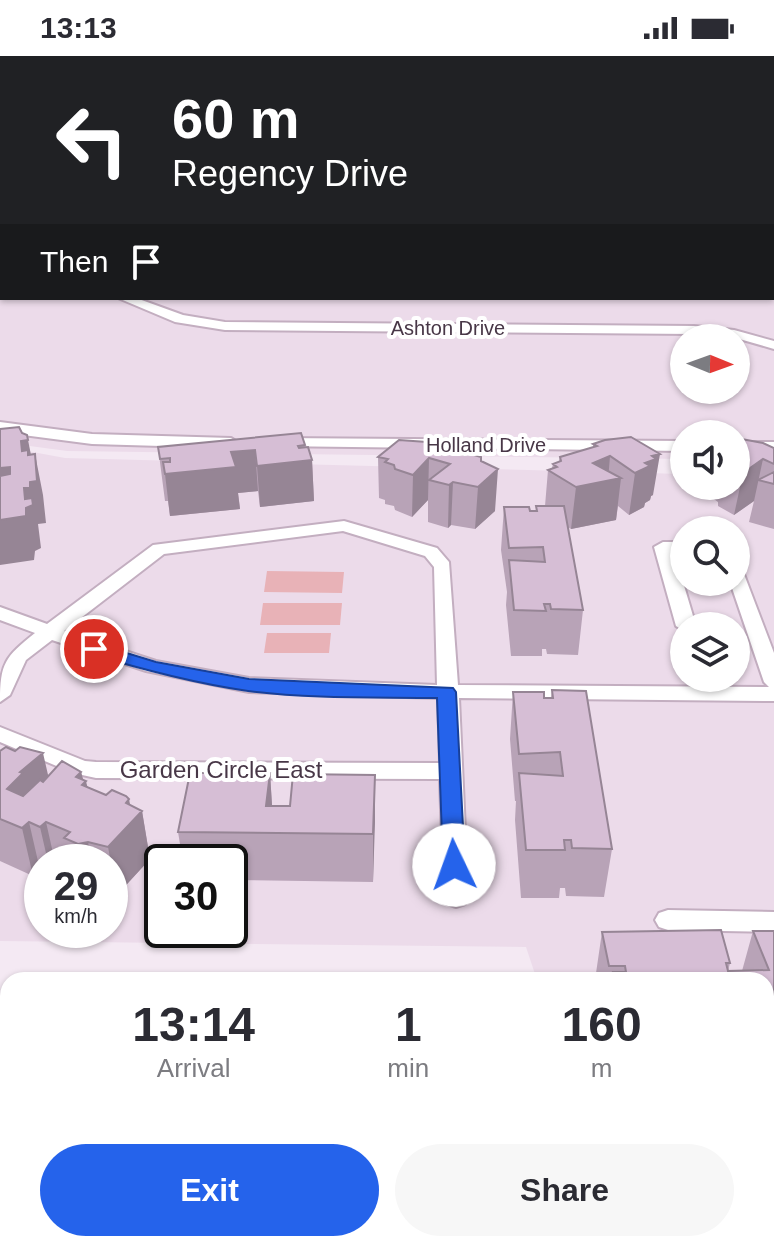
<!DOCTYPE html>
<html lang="en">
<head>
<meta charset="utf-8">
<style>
  :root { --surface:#fff; --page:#f7f7f7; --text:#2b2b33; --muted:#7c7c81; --accent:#2563eb }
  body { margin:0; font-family:Helvetica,sans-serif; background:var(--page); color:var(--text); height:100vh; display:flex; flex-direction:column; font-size:30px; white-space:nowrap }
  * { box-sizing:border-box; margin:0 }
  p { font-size:26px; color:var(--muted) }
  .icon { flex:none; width:44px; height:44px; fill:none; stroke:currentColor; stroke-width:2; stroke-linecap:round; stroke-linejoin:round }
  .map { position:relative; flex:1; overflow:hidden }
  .panel { position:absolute; left:0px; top:916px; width:774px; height:280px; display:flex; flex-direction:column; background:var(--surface); border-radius:24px 24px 0 0; box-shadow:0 2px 6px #0004 }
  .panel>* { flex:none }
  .hud { position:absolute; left:0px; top:0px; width:774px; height:244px; box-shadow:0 2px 6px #0004; background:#202124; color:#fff; overflow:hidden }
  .needle { width:52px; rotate:91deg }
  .tools { position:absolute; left:670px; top:268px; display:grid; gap:16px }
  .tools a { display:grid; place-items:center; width:80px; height:80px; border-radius:50%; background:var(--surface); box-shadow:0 2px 6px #0004; font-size:40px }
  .speed { position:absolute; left:24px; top:788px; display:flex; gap:16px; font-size:40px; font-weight:700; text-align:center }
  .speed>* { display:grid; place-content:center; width:104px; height:104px; border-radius:50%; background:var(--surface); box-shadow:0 2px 6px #0004; line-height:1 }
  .speed small { font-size:20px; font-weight:400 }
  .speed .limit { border:4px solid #111; border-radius:12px; background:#fff; color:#111 }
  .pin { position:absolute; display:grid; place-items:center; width:68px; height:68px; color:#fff; margin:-34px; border:4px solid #fff; border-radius:50%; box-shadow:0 2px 8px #0007 }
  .me { position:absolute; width:88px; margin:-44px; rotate:357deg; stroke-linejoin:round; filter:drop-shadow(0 0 6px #0008) }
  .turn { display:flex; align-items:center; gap:28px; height:168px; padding:0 40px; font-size:36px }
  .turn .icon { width:104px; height:104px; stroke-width:2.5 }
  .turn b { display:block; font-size:56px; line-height:68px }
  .then { display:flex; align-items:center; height:76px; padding:0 40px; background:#0003; gap:16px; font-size:30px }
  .eta { display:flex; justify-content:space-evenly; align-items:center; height:136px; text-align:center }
  .eta b { font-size:48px; font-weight:800; line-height:56px }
  .button { display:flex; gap:16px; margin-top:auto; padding:16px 40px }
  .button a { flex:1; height:92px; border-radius:48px; background:var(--accent); color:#fff; font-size:32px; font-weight:800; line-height:92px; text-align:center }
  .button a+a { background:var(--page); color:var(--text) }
  .status { display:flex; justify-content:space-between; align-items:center; height:56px; padding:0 40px; background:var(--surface); direction:ltr }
  .status svg { height:22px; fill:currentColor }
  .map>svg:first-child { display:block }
  .residential { fill:#ecdbea; fill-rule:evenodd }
  .green { fill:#e8b2b7 }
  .parking { fill:#e3dde2 }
  .water { fill:#b0f1a5 }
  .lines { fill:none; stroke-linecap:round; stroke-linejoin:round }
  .minor-casing { stroke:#c3aec0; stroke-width:4 }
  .minor { fill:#fff; fill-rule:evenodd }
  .wall { fill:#b8a3b7 }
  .shaded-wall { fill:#968595 }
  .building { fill:#d6bed5; stroke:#968595; stroke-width:2 }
  .route { fill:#2563eb; stroke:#184099; stroke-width:2 }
  .labels { text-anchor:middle; stroke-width:8; stroke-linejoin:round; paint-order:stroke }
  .far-street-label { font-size:20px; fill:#483747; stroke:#fff }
  .street-label { font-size:24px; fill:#483747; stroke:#fff }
</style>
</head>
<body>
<div class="status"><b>13:13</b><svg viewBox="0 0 49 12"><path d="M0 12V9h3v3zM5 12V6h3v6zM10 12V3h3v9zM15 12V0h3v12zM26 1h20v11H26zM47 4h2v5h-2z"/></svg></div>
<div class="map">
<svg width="774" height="1196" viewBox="0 0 774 1196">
  <rect width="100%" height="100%" fill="#f4e9f3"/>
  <!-- residential -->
  <path class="residential" d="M0,0h774v404l-38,-1v-25h-52v25l-617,-8 -67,-9zM2,2h770v240h-770zM684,282h52v52h-52z
    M0,390l65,12 619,16v12h52l38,-10v776h-178l-1,-8h171v-264h-229l-11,-33 -526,-6zM684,474h52v52h-52zM684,570h52v52h-52zM42,806h68v68h-68zM162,806h68v68h-68z"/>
  <!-- green -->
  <path class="green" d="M267,515l77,1 -2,21 -78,-1z
    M263,547h79l-2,22h-80z
    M267,577h64l-2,20h-65z"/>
  <!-- parking -->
  <path class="parking" d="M465,1188h102l1,8h-72v-3h-31z"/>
  <!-- water -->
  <path class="water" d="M766,1090h8v106h-106l3,-8h95z"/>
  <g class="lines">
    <defs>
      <path id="minor" d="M136,0h302l2,2h-304z
        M638,0h8l1,2h-8z
        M0,2h4l-4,6z
        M772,33h2v6h-2z
        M772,142h2v9h-2z
        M2,181v8l-2,1v-8z
        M118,242h18l47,17 42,7 469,4 40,4 40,11v8l-38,-11 -42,-4 -469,-4 -50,-8z
        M0,366l92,12 139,4 8,5 -8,5 -139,-4 -92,-12z
        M279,382l405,3v10l-411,-5v-6z
        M736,386h38v10h-38z
        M344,465l93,27 12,14 9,123 311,2 -5,-5 -34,-100h6v-15l6,2 32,84v48l-315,-3 9,199 -3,7 -9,3 -9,-3 -3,-7 -4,-118 -344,-1 -23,-5 -73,-31v-15l85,34 11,1 344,1 -2,-65 -189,-6 -103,-21 -94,-31 -26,20 -16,35 -10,7c0,-39 5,-45 35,-69l-35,-13v-13l47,17 106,-79zM343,475l82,25 9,11 3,118 -188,-7 -93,-17 -92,-30 100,-77z
        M663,486h21v10h-10l22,74h-12v5l-8,-5 -22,-79z
        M668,854l106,2v20l-106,-2 -9,-3 -4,-7 4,-7z"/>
    </defs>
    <!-- minor casing -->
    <use href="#minor" class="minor-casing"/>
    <!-- minor -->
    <use href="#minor" class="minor"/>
  </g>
  <!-- wall -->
  <path class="wall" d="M631,381l22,58 -2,1 -1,4 -5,3 -1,4 -15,8 -11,-9 -2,14 -45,9 -3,-2 15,83 -5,45 -31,-1 -1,-5h-4v7h-31l-5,-51 1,-13 -6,-42 3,-43 32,4v-5h9l3,-36 4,-2 1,-4 6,-2 1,-5 33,-10v-3z
    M736,382l38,10v81l-25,-7 5,-21 -20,14 -16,-9v-4l-14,-10 1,-6h31z
    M305,389l7,15 2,41 -54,6 -2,-16 -20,2 2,16 -70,7 -2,-15h-3l-7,-54z
    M464,399l17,6 14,50 -20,18 -24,-4 -3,3 -20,-6v-22l-16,17 -17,-7 -1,-4 -9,-2v-4l-6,-2 -1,-41z
    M552,634l60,159 -8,48 -38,-1 -1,-8h-5l-1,10h-38l-6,-78 1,-19h-1l-5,-62 3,-47 31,6h7z
    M0,695l48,24 33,-3 2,7 5,8 54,24 8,48 -33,36 -7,-2v-31h-68v9l-2,-1 -7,6 -33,-15z
    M270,717l2,33h18l85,-31 -2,107 -143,-2v-18h-47l-5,-30z
    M753,875h21v123l-8,1v-75h-171l7,-48 128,31 -2,8h14z"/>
  <!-- shaded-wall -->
  <path class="shaded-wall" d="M27,379l8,40v-21l8,41 3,28 -8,1 3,24 -6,3 -1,9 -34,5v-45l22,-69 -1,-10z
    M255,394l3,41 -20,2 2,16 -70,7 -5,-42 66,-22z
    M660,398l-7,41 -2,1 -1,4 -5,3 -1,4 -15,8 6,-42 17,-17z
    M610,400l-2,25 13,-3 -5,42 -45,9 5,-42 17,-24z
    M429,402l-1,42 -16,17 1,-42z
    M763,403l-9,42 -20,14 9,-42z
    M312,404l2,41 -54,6 -3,-41z
    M10,411l9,42 -19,2v-43z
    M498,413l-3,42 -20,18 3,-42z
    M453,426l-2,43 -3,3 1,-43z
    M43,697l11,48 -25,21 11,48 -7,6 -11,-48 -15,-39 13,-17z
    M81,716l3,11 2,-2 10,47 -20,-51z
    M270,717l3,48 -7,-15z
    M375,719v47l-2,60v-48z
    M129,743l4,21 9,-9 8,48 -33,36 -9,-48 18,-44z
    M46,766l9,40h-7l-8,-35z
    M88,786l4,20h-10l-4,-18z
    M149,1188h17l-1,8h-18z"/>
  <!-- building -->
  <path class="building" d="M19,371l3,6 5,2 1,5 -7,1 1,10 6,-1v5l7,-1 2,27 -7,1v6h-6l1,11 7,-1 1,7 -7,3v8l-26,4v-44l10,-2v-7l-10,1v-39z
    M301,377l4,12 -7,1 1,2 9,-1 4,13 -55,6 -2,-16 -24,2 5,15 -71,7 -2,-12h7v-4l-10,1 -2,-12z
    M631,381l29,17 -8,2 4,3 -11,4 5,3 -15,7 -25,-17 -17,7 28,15 -45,9 -28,-17 9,-3 -4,-3 8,-3 -1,-4 37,-11 -4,-2 12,-4z
    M736,382l27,5 11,5v16l-11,-5 -20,14 -7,-4z
    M399,384l28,2 37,13 3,-2 14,4v4l17,8 -20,18 -25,-5 -4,3 -20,-5 21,-16 -21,-6 -16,17 -18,-6 -1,-4 -9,-3 3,-3 -10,-2z
    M774,416v12l-16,-4z
    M536,450h28l19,104 -32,-1 -1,-5h-6l2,7 -32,-1 -5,-50 36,2 -2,-15 -34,1 -5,-41h25l1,4h7z
    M552,634l34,1 26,158 -40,-1 -1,-8h-7l1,10h-39l-7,-77 44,3 -3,-24 -41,2 -6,-62h31v6h9z
    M6,691l9,4 5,-4 23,6 -23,19 3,1 -16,16 16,7 17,-16 3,2 19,-21 19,11 -5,5 10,4 -4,4 24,10 6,-5 14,6 3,3 -3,4 16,8 -34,36 -20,-5 -10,2 -14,-6 6,-6 -24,-10 -6,5 -11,-5 -7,6 -22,-9v-68z
    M190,717h80l-4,33h24l3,-32 82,1 -2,59 -195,-2z
    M721,874l9,33h-4l2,8 41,-1 -16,-39h21v75h-8v-26h-151l-2,-8h13l-1,-6h-16l-7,-34z
    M17,1188h132l-2,8h-132z"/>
  <!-- route -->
  <path class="route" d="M94,587l62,19 93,17 204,9 3,4 9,173 -3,6 -8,3 -7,-3 -4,-6 -6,-167c-62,-1 -127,1 -189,-7 -55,-8 -108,-22 -160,-38l-3,-4z"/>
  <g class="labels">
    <!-- far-street labels -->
    <g class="far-street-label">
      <text x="448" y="279">Ashton Drive</text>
      <text x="486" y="396">Holland Drive</text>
    </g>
    <!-- street labels -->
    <g class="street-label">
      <text x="221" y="722">Garden Circle East</text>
    </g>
  </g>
</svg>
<div class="tools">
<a><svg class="needle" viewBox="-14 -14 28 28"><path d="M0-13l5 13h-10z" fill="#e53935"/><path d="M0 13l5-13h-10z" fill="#7c7c81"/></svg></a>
<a><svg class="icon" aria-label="sound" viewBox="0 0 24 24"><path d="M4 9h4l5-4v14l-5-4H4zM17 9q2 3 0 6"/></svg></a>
<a><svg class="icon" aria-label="search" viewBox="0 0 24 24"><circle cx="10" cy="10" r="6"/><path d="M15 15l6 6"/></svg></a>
<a><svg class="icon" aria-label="layers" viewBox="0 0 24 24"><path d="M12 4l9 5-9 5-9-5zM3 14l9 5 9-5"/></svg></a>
</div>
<div class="speed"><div>29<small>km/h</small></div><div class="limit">30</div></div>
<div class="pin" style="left:94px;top:593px;background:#d93025"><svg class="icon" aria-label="arrive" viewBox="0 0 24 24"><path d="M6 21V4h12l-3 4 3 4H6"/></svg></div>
<svg class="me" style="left:454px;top:809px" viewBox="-20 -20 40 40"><circle r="19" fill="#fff"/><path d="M0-13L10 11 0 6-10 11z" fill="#2563eb"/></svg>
<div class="hud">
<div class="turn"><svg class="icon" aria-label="left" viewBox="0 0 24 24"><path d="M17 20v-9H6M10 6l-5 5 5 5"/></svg><div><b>60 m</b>Regency Drive</div></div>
<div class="then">Then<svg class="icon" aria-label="arrive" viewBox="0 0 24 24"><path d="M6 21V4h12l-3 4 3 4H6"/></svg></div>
</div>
<section class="panel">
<div class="eta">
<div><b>13:14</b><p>Arrival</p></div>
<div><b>1</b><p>min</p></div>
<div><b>160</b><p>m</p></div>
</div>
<div class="button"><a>Exit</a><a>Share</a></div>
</section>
</div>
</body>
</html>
